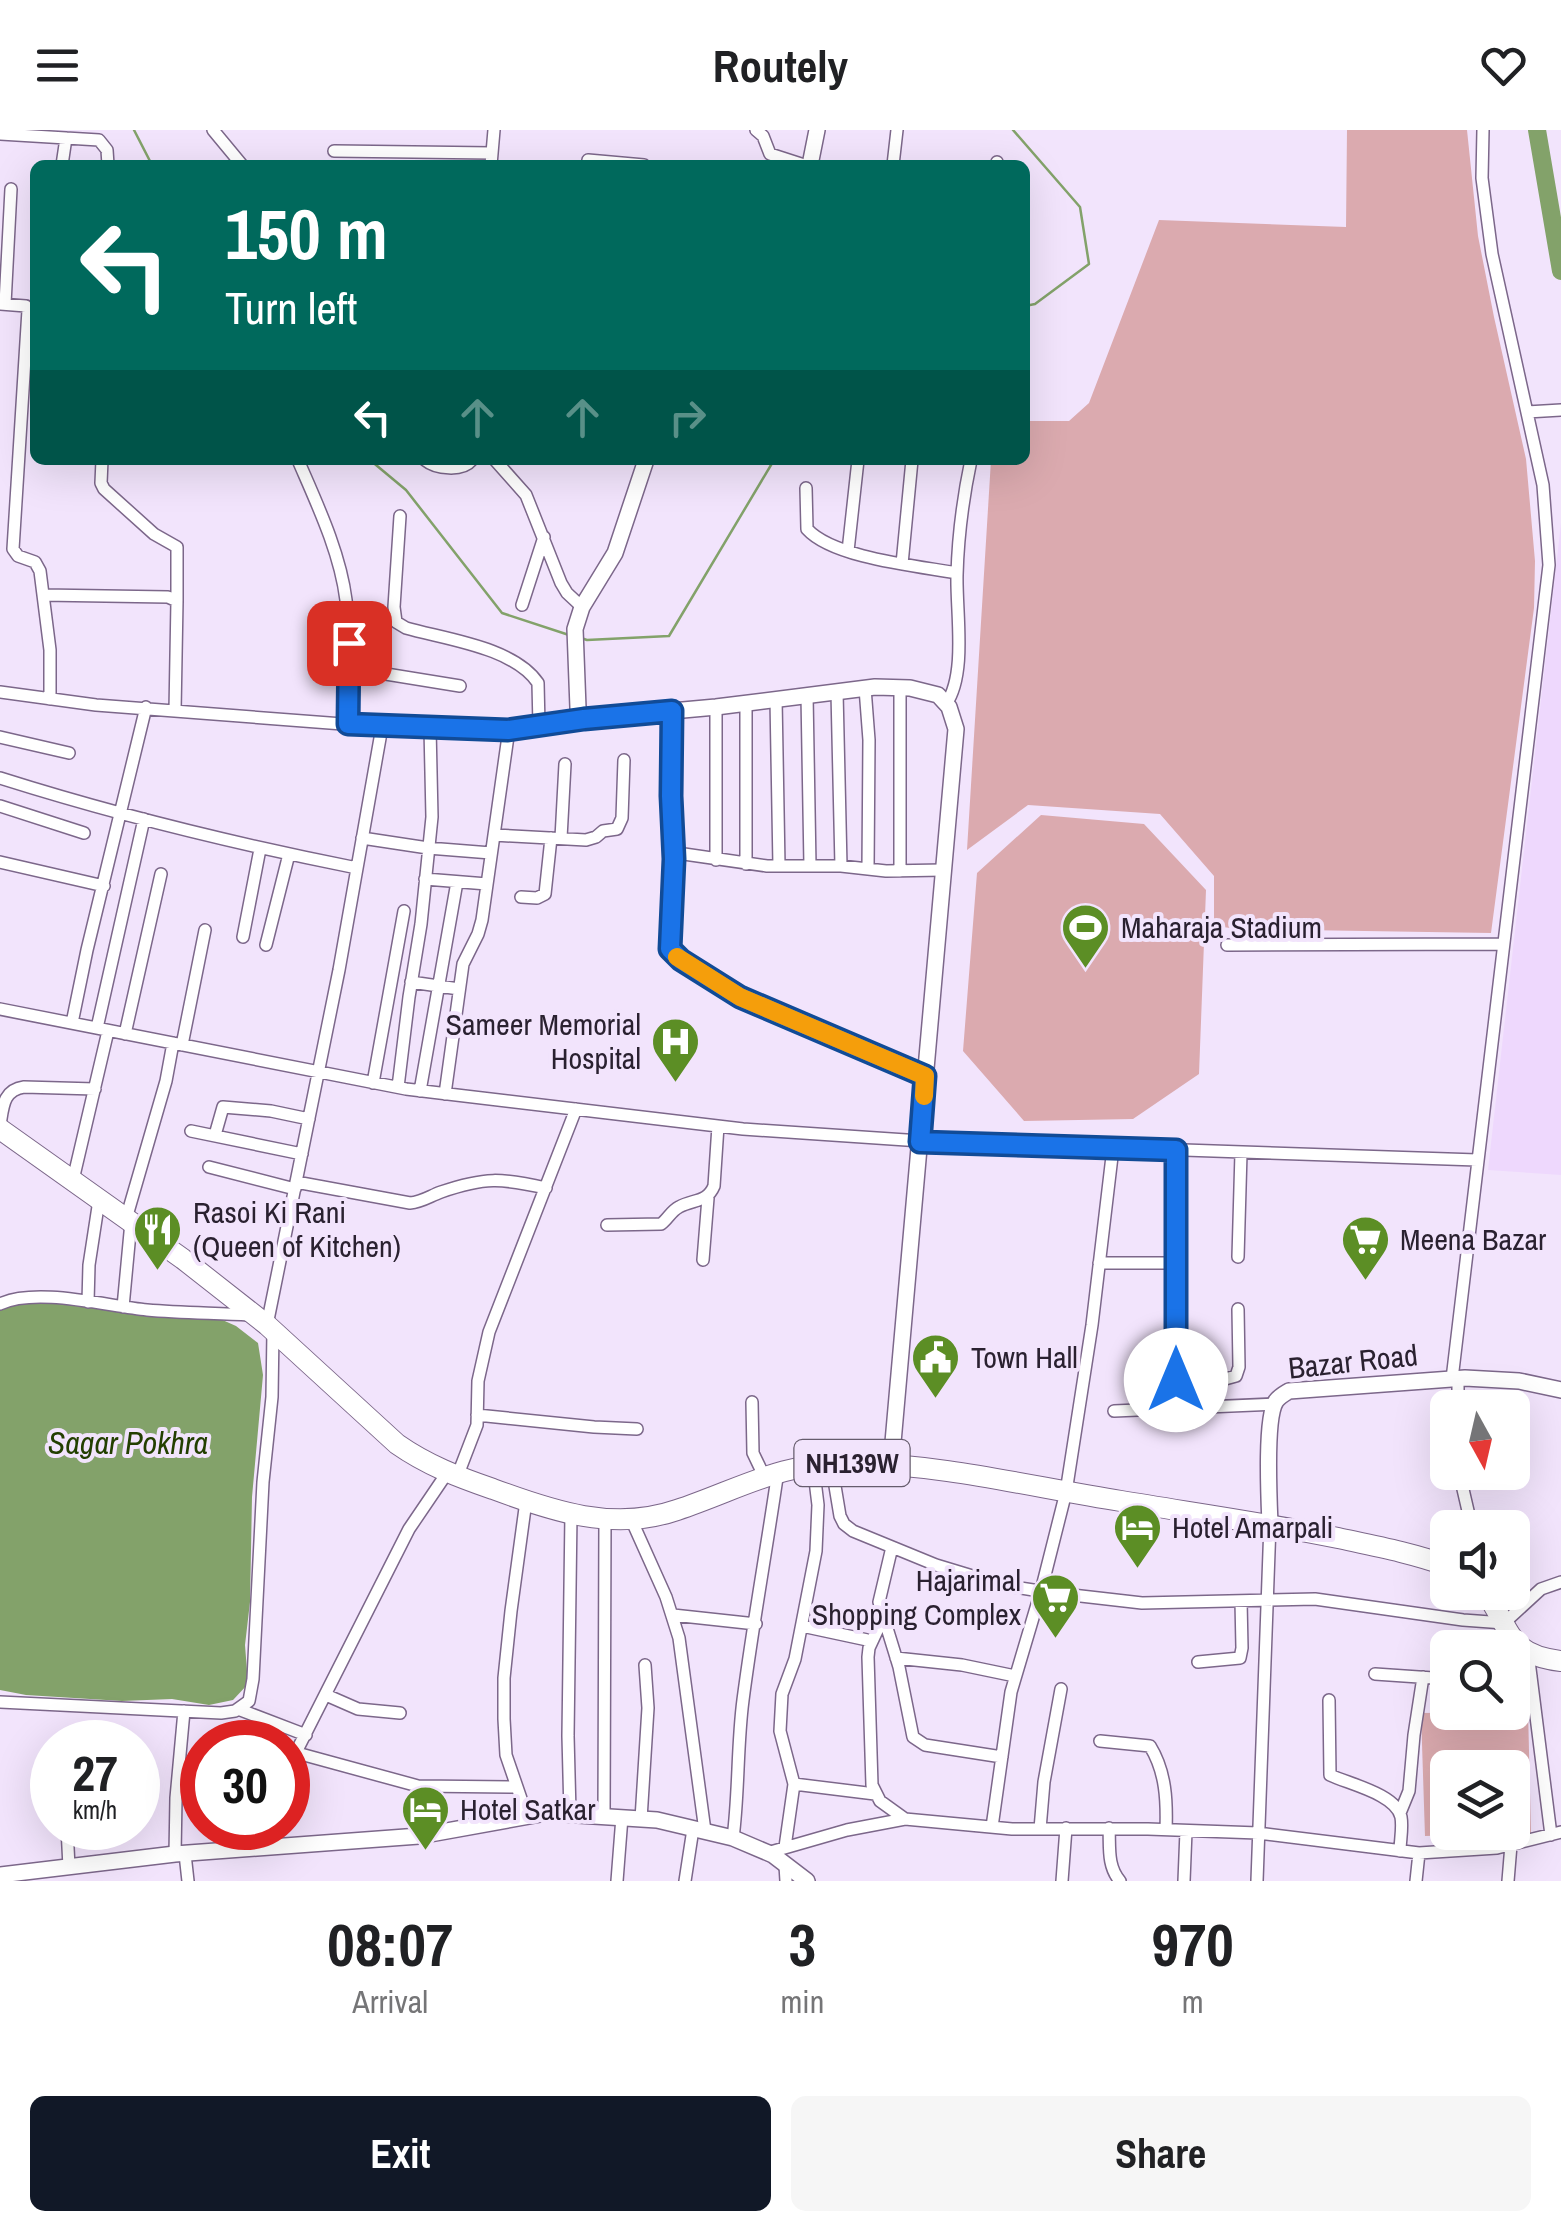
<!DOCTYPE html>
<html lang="en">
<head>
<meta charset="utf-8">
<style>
  :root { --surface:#fff; --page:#f6f6f6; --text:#202124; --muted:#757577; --accent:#111827 }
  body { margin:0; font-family:"Archivo Narrow",sans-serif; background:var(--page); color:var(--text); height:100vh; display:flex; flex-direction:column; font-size:38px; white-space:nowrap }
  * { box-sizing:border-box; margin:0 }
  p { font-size:32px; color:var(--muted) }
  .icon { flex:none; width:55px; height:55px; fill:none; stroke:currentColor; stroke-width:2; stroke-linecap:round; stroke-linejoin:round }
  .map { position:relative; height:1751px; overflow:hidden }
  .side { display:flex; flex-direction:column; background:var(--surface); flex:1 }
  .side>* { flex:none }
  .hud { position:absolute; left:30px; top:30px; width:1000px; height:305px; border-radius:15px; box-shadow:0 10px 40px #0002; background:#00695c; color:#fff; overflow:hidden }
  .needle { width:65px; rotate:172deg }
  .buttons { position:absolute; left:1430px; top:1260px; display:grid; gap:20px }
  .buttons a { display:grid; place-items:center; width:100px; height:100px; border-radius:15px; background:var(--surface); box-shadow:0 10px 40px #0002; font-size:50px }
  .speed { position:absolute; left:30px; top:1590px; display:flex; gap:20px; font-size:50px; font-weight:700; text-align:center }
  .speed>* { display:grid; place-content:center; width:130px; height:130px; border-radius:50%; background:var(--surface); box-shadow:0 10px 40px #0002; line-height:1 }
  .speed small { font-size:25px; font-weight:400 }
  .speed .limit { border:15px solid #d22; background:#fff; color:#111 }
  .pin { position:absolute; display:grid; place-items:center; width:85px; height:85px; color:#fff; margin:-42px; border-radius:20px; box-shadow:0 5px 15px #0006 }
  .me { position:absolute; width:110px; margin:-55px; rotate:0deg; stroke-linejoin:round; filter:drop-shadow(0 0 8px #0008) }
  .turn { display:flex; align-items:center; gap:35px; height:210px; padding:0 30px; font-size:45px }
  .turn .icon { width:130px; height:130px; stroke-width:2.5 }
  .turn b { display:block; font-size:70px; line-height:85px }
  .lanes { display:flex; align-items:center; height:95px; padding:0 30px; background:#0003; justify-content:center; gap:50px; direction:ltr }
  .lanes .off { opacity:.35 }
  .eta { display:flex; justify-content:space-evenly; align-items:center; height:170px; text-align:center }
  .eta b { font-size:60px; font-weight:700; line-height:70px }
  .cta { display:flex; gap:20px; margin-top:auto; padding:20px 30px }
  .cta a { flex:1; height:115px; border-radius:15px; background:var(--accent); color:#fff; font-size:40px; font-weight:700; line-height:115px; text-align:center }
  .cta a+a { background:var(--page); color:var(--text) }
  header { display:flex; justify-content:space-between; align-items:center; height:130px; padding:0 30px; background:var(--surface); font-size:45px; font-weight:700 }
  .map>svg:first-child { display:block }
  .built { fill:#eed8fd }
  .green { fill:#dbaaaf; fill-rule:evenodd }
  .water { fill:#83a26a }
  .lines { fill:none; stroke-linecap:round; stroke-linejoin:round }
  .stream { stroke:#83a26a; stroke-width:2.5 }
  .river { stroke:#83a26a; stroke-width:18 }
  .street-casing { stroke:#7c678a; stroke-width:14 }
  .secondary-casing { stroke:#7c678a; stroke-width:18 }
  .highway-casing { stroke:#7c678a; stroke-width:22 }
  .street { stroke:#fff; stroke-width:11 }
  .secondary { stroke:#fff; stroke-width:15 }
  .highway { stroke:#fff; stroke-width:20 }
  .route-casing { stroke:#114b97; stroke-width:25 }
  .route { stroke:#1a73e8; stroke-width:18 }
  .slow { stroke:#f59e0b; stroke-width:18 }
  .labels { text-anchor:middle; stroke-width:8; stroke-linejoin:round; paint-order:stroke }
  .shield { fill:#f2e4fc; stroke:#665c6d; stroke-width:2.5 }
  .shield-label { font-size:28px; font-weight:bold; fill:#2a2130 }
  .poi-label { font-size:30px; fill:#2a2130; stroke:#f2e4fc; text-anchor:start }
  .street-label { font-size:30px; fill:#2a2130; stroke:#f2e4fc }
  .water-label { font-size:32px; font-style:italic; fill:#233f00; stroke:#f2e4fc }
</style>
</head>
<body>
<header><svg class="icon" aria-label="menu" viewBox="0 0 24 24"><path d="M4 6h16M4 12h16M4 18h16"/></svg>Routely<svg class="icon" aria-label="heart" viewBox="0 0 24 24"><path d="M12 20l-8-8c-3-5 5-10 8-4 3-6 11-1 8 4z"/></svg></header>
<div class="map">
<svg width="1561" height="1751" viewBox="0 0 1561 1751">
  <rect width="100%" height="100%" fill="#f2e4fc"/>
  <!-- built -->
  <path class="built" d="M1561,393v652l-73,-5z"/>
  <!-- green -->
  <path class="green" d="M1347,0h120l11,106 16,81 32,142 9,102 -1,47 -43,325 -252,-4 -25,-3v-50l-54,-62 -132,-9 -61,45 24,-390h34v-39h44l20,-18 70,-183 187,7z
    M1041,685l103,9 62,66 -7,184 -66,45 -109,2 -61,-70 14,-178z
    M1528,1580l3,123 -106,3 -4,-123 91,-1 1,-1zM1448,1638h64v64h-64z"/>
  <!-- water -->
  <path class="water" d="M60,1171l158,17 18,8 22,17 5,32 -11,122 -2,105 -5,43 3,39 -15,16 -24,5 -37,-6 -50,2 -96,-6 -26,-5v-380l21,-7z"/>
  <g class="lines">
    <!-- stream -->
    <path class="stream" d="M134,0l18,35
      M1013,0l67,77 9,57 -54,40 -10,2
      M370,330l36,30 96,123 67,22
      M581,508l6,2 82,-4 105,-176"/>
    <!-- river -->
    <path class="river" d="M1537,0l24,141"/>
    <defs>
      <path id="street" d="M213,0l29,35
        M756,0l7,6 7,18 34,11
        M0,4l99,6 8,10 1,15
        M334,21l158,2
        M588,30l56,5
        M997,32v3
        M62,35l4,-27
        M491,35l3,-35
        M893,35l4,-35
        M0,174l26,2 2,4 -15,239 5,7 17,6 5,9 10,79v49
        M5,174l6,-115
        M1527,282l34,-2
        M102,330l-1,23 3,6 50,45 23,13v54
        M298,330c19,44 42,92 48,140 6,41 3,83 2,124
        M425,330c11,9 37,12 47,0
        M495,330l31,35 35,88 6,10 15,14
        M806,358l1,41c26,29 111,37 150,44
        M400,386l-6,91 2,15 10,6c38,11 108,19 132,55l1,43
        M848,421l10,-91
        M902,434l10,-104
        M43,465l125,2 9,4 -2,110
        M522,475l22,-68
        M349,538l111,18
        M865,558l4,52 -1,129
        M0,562l96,13 286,22 127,2 75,-10
        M837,562l4,174
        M807,565l3,171
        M776,569l3,167
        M746,573v161
        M946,574c21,-30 10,-92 11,-129 1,-38 6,-77 14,-115
        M672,581l-2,56 5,92
        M0,607l69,16
        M0,648c117,37 236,66 357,90
        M0,676l84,27
        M494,705l92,5 10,-3 7,-6 14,-2 5,-11 2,-58
        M362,708l66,10 63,5
        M561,708l4,-74
        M716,730v-153
        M0,732l104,24
        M900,741v-183
        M425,749l62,5
        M521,767l16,1 8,-4 6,-56
        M243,807l17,-88
        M266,815l23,-91
        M1227,815l276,-1
        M411,852l48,7
        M0,879l406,80 337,40 178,12 556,19
        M72,893l15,-73 59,-243
        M97,898l47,-209
        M125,904l36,-160
        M182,915l23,-115
        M925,946l-186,-79 -58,-37 -11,-11 -1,-6 4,-77 5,-11 6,-1 83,12h74l45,5 57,-1
        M373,953l31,-172
        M398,957l11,-90 12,-73 11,-107 -2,-89
        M420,961l37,-209
        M445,964l18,-130 15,-30 4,-14 27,-191
        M0,995c3,-18 3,-35 24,-38l71,2
        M191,1001l111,23
        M215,1005l8,-28 48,4 38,8
        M1176,1020v258
        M209,1037l86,22
        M73,1050l35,-149
        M296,1052l114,21c12,-1 20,-7 31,-11 44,-15 60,-14 105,-4
        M126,1089l40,-138 7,-38
        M607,1095l54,-1c7,-5 10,-13 18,-17 14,-8 28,-4 35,-21l4,-60
        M1238,1127l3,-104
        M703,1130l5,-62
        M1099,1133h77
        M88,1172l1,-37 10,-65
        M0,1174c37,-17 106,2 147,6 34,3 68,3 102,5
        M123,1177l8,-85
        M267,1195l72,-355 43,-243
        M1176,1249h49l11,-3 3,-9 -1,-58
        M1452,1249l97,-814 -6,-80 -51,-231 -10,-76 1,-48
        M752,1272l1,51 11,23
        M1458,1278v-29
        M1114,1281l161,-7
        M477,1285l117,12 43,2
        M831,1332l9,54 4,8 9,7 83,34 66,20 44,7 96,11 173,-4 148,21 41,3 37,-34 20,-7
        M1459,1342l13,56
        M457,1347l20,-52 1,-44 11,-49 87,-223
        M526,1371l-15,110 -7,67v41l2,36 21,61
        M631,1389l35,78 13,41 26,193
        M892,1417l-13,55 20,65 14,70 12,8 77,12
        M673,1485l83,9
        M883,1488l-14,30 -1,9 4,128 8,16 25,18
        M802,1496l70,15
        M1528,1523l23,182
        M896,1528l66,7 53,11
        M1198,1532l42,-4 2,-10 -1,-47
        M1375,1544l73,5
        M1512,1549l19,-3
        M326,1565l32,14 42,4
        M1329,1570l1,75c19,9 66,19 71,42 2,11 -1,24 -1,34
        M0,1572l221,11 14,-2 14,-10 4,-22 10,-197 9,-85 1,-66
        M238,1579l68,26
        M1100,1611l50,5c16,26 17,55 16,84
        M297,1623l121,33 98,1
        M288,1638l121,-239 38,-56
        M794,1654l81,10
        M570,1683l-2,-77 3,-222
        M1400,1683l9,-22 5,-56 9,-58
        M604,1686l1,-297
        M641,1689l7,-111 -3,-43
        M992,1697l19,-135 30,-101 25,-99 26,-167 21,-177
        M67,1698l2,39
        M1109,1698c1,19 -2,38 11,53
        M1040,1699l4,-47 17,-93
        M733,1708c6,-46 4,-92 10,-138 10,-77 24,-153 35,-229
        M785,1717l9,-63 -14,-53 2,-37 13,-35 21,-108 2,-46 -5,-41
        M240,1719l12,-21
        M767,1723l80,-23 58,-11 107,10h136l110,4 161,20 78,-5 64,-16
        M175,1724l1,-56 8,-87
        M185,1724l3,27
        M785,1735l1,16
        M617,1751l5,-64
        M685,1751l8,-52
        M1062,1751l4,-53
        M1184,1751l2,-50
        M1257,1751l13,-357
        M1416,1751l3,-28
        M1508,1751l3,-36"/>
      <path id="secondary" d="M810,35l7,-35
        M646,330l-31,93 -33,54 -7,22 3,79 6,11 132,-12 159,-20 35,1 28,7 11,12 7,22 -65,736
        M1270,1394c-1,-24 -5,-106 6,-123 4,-5 8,-7 13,-10l176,-13 54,3 42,9
        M0,1745l175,-21 244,-18 127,-23 111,7 76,18 40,17 34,26"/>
      <path id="highway" d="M0,999l183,130 84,66 130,119c30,21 61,33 96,45 59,22 121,43 184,21 63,-21 104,-48 174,-47 90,1 181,24 270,38 72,12 145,22 217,37 37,8 74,15 110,28
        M1485,1462c27,38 22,63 76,69"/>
    </defs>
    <!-- street casing -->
    <use href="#street" class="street-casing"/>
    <!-- secondary casing -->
    <use href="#secondary" class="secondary-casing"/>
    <!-- highway casing -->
    <use href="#highway" class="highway-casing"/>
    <!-- street -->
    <use href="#street" class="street"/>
    <!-- secondary -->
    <use href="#secondary" class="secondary"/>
    <!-- highway -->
    <use href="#highway" class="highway"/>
  </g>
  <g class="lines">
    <defs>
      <path id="route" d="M349,513l-1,81 160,6 76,-11 88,-8 -1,85 3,63 -4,90 11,11 59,37 185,79 -5,66 256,8v230"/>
    </defs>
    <!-- route casing -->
    <use href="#route" class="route-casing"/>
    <!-- route -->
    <use href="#route" class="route"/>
    <!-- slow -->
    <path class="slow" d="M677,827l63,40 185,79 -1,20"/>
  </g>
  <!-- icons -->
  <defs>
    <symbol id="stadium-pin" viewBox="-11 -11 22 30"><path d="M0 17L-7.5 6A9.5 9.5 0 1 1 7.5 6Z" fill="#5c8e25" stroke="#f2e4fc"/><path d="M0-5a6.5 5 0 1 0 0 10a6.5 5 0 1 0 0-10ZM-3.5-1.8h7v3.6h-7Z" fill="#fff"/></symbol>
    <symbol id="hospital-pin" viewBox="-11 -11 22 30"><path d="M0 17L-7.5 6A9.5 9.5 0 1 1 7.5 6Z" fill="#5c8e25" stroke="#f2e4fc"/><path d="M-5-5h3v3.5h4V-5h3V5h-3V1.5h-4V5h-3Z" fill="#fff"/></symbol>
    <symbol id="restaurant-pin" viewBox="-11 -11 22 30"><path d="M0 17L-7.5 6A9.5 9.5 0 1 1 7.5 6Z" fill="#5c8e25" stroke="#f2e4fc"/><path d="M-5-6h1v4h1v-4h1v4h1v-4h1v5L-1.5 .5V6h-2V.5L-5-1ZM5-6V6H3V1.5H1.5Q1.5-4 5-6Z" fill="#fff"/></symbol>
    <symbol id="supermarket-pin" viewBox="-11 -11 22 30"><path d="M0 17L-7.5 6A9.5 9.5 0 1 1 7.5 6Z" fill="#5c8e25" stroke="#f2e4fc"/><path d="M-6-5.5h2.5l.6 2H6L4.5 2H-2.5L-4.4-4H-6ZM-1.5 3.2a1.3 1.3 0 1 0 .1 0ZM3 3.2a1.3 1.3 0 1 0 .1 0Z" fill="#fff"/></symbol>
    <symbol id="civic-pin" viewBox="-11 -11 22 30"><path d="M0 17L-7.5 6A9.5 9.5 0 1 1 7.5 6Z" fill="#5c8e25" stroke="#f2e4fc"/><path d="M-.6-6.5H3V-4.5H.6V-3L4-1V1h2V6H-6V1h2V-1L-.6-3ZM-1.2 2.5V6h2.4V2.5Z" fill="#fff"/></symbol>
    <symbol id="hotel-pin" viewBox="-11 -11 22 30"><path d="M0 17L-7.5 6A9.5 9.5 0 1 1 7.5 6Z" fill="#5c8e25" stroke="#f2e4fc"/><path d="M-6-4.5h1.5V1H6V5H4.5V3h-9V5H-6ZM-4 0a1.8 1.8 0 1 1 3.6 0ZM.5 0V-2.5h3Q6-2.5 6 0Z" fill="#fff"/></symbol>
  </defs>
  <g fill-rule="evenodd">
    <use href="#stadium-pin" x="1058" y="770" width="55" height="75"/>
    <use href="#hospital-pin" x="648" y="884" width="55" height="75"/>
    <use href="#restaurant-pin" x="130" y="1072" width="55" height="75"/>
    <use href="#supermarket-pin" x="1338" y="1082" width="55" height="75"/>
    <use href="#civic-pin" x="908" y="1200" width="55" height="75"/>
    <use href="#hotel-pin" x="1110" y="1370" width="55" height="75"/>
    <use href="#supermarket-pin" x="1028" y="1440" width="55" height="75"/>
    <use href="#hotel-pin" x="398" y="1652" width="55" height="75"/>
  </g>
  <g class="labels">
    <!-- shield labels -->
    <rect class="shield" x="794.5" y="1310" width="115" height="46" rx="8"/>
    <g class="shield-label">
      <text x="852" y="1343">NH139W</text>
    </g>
    <!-- poi labels -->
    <g class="poi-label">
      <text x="1121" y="808">Maharaja Stadium</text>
      <text x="641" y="905" text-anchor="end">Sameer Memorial<tspan x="641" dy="34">Hospital</tspan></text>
      <text x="193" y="1093">Rasoi Ki Rani<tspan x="193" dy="34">(Queen of Kitchen)</tspan></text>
      <text x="1400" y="1120">Meena Bazar</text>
      <text x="971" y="1238">Town Hall</text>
      <text x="1172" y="1408">Hotel Amarpali</text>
      <text x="1021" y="1461" text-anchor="end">Hajarimal<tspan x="1021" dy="34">Shopping Complex</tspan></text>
      <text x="460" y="1690">Hotel Satkar</text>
    </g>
    <!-- street labels -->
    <g class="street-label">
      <text transform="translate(1353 1232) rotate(-6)" y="10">Bazar Road</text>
    </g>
    <!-- water labels -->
    <g class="water-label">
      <text x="128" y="1324">Sagar Pokhra</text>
    </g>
  </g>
</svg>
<div class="buttons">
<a><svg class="needle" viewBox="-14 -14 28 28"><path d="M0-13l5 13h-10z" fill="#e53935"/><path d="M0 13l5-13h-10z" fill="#757577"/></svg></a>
<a><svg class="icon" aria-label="sound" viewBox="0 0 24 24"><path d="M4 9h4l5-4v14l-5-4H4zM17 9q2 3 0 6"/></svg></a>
<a><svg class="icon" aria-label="search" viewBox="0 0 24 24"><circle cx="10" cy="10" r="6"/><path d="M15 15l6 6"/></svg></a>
<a><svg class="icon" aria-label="layers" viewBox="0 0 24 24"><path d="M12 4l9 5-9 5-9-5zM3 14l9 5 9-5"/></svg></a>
</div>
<div class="speed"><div>27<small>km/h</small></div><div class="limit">30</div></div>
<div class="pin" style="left:349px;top:513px;background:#d93025"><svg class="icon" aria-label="arrive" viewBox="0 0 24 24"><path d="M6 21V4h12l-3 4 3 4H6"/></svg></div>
<svg class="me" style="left:1176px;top:1250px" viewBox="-20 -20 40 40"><circle r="19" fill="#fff"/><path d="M0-13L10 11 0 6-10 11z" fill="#1a73e8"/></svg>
<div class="hud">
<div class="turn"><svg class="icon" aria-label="left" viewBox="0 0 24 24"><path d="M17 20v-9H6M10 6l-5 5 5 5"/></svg><div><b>150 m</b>Turn left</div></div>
<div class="lanes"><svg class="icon" aria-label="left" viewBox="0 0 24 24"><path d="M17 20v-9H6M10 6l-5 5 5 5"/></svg><svg class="icon off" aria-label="ahead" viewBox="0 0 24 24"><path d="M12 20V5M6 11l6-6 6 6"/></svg><svg class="icon off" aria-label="ahead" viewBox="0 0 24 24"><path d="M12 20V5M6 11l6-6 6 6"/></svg><svg class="icon off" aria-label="right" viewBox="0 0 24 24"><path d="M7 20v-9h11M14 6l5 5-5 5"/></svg></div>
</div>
</div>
<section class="side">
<div class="eta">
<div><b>08:07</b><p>Arrival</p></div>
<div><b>3</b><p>min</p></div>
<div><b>970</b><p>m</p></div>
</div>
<div class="cta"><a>Exit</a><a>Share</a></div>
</section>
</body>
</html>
